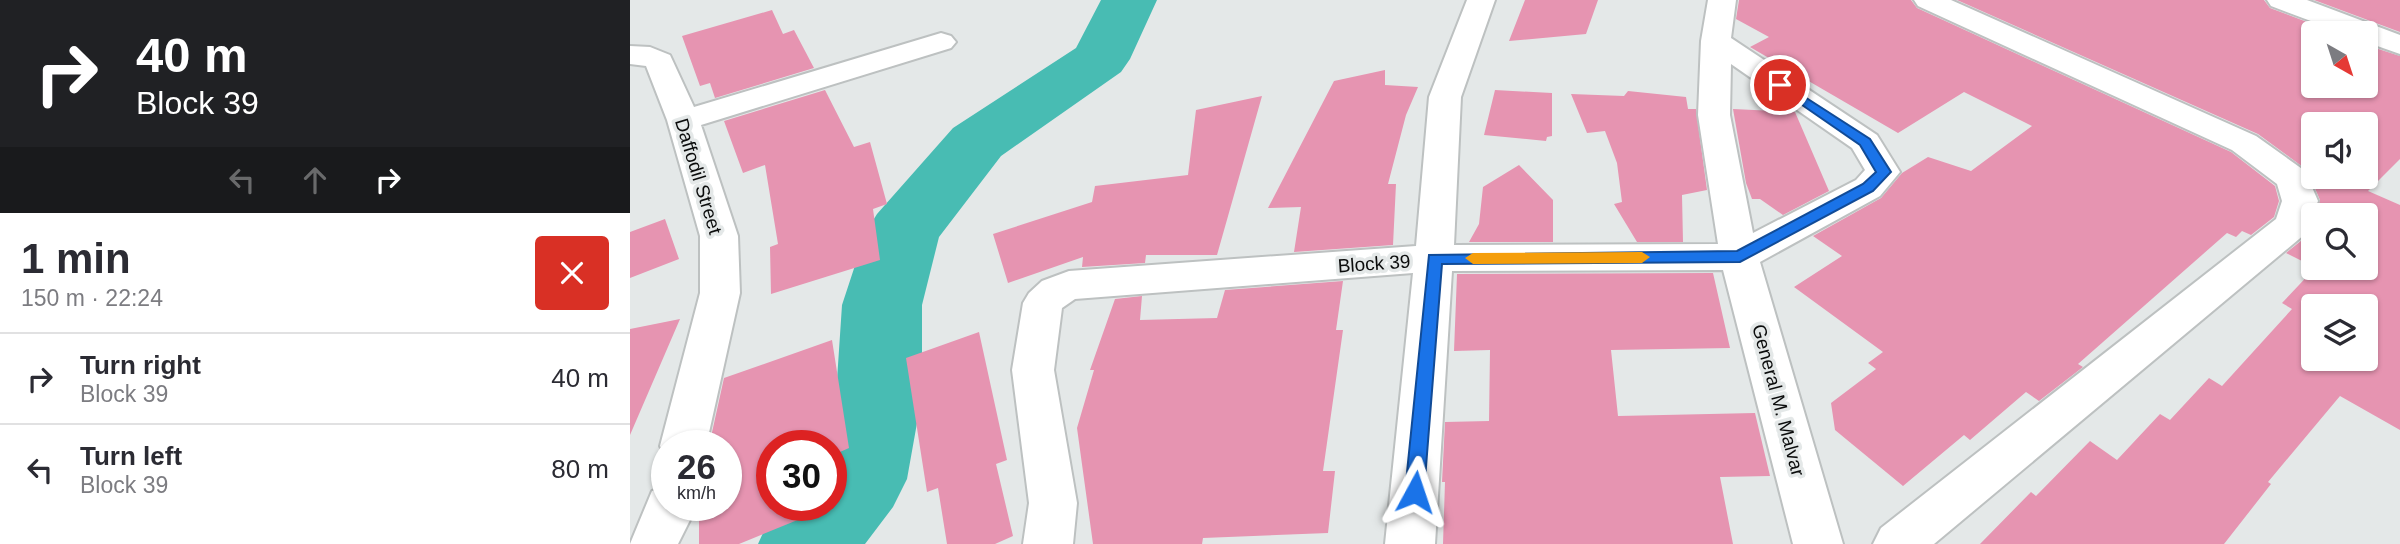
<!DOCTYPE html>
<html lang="en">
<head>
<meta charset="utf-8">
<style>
  :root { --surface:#fff; --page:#f7f7f7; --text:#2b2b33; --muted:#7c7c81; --line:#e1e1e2 }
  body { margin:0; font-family:Arial,sans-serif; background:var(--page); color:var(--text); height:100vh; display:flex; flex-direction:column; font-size:26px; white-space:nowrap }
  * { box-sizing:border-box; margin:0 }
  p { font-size:23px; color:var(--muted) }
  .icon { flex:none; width:38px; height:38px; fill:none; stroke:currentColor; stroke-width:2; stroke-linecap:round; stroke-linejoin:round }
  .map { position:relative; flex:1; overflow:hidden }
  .side { display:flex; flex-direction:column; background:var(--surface); width:630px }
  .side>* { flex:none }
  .guide { background:#202124; color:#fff; overflow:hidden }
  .needle { width:46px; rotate:141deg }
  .controls { position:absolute; left:1671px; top:21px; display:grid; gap:14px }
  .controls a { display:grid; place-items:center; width:77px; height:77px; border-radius:7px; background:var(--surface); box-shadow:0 2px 5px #0004; font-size:35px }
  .speed { position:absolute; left:21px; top:430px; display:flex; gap:14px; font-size:35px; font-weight:700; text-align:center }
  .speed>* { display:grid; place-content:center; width:91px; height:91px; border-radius:50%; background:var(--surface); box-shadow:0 2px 5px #0004; line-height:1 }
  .speed small { font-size:18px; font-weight:400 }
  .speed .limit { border:10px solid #d22; background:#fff; color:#111 }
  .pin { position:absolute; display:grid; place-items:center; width:60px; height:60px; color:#fff; margin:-30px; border:4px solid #fff; border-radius:50%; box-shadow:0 2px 7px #0007 }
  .me { position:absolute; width:77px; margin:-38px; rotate:5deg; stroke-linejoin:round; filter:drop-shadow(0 0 5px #0008) }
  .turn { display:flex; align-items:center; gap:24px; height:147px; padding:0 21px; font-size:32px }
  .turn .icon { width:91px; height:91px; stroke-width:2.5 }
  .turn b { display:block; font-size:49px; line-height:60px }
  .lanes { display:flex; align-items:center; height:66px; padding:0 21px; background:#0003; justify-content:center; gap:35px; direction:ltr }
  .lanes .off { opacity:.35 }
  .round { display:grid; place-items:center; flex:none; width:74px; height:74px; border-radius:7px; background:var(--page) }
  .headline { display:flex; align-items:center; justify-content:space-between; height:119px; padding:0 21px }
  h1 { font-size:42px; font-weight:800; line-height:52px }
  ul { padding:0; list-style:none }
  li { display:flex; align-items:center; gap:21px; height:91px; padding:0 21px; border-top:2px solid var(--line) }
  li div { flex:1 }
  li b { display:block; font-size:26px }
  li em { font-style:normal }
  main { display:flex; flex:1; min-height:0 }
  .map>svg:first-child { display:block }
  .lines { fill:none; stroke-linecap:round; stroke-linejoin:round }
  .river { fill:#48bcb3; fill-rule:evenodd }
  .building { fill:#e694b1; fill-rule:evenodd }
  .minor-casing { stroke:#bdc1c1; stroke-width:4 }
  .minor { fill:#fff; fill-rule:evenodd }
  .route { fill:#1a73e8; stroke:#114b97; stroke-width:2 }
  .slow { fill:#f59e0b }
  .labels { text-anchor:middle; stroke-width:7; stroke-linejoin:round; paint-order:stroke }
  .street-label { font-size:19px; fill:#0b0c0c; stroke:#e4e8e8 }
</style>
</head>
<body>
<main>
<section class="side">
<div class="guide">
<div class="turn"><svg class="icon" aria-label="right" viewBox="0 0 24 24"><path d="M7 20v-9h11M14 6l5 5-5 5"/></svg><div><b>40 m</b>Block 39</div></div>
<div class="lanes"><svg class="icon off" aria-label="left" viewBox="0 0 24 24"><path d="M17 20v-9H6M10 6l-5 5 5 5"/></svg><svg class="icon off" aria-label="ahead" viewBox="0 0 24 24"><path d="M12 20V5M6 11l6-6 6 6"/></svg><svg class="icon" aria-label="right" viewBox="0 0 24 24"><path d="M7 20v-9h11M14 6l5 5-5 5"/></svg></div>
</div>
<div class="headline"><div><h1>1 min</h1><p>150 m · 22:24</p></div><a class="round" style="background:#d93025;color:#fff"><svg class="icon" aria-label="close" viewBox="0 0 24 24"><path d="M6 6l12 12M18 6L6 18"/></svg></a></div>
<ul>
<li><svg class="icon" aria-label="right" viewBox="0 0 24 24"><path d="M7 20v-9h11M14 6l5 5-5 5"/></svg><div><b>Turn right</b><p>Block 39</p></div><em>40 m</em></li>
<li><svg class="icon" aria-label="left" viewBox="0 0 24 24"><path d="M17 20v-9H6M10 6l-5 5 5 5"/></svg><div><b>Turn left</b><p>Block 39</p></div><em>80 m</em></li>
</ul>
</section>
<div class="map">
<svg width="1770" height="544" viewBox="0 0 1770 544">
  <rect width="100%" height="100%" fill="#e4e8e8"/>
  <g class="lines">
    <!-- river -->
    <path class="river" d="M471,0h56l-27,59 -9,13 -120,84 -62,81 -17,68v90l-15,84 -14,28 -28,37h-107l14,-31 6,-7h53v-60h-9l14,-51 6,-90 24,-73 11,-18 76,-86 123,-80z"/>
  </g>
  <!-- building -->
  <path class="building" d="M895,0h73l-12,34 -77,7z
    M1109,0h172l6,8 314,144 44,34 4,15 -5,16 -23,18 -9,-4 -6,6 -9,-4 -149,131 5,3 -44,34 -13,-9 -56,48 -6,-5 -61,51 -68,-56 -4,-27 45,-34 -8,-6 15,-11 -89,-65 48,-31 -29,-20 68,-38 21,-25 26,-16 43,14 61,-45 -68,-34 -66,41 -148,-86 19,-10 -33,-18z
    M1327,0h307l6,8 66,25h-22v53h52v-41l34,11v103l-32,32 32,14v225l-60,-34 -72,86 3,2 -47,60h-244l51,-52 5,4 54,-55 27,19 43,-46 10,6 39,-42 13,8 70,-77 -10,-6 33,-35h51v-53h-51l5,-15 -13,-30 -49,-36zM1684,124h52v53h-52zM1684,306h52v53h-52z
    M1684,0h86v32z
    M142,10l11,24 11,-4 20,38 -99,30 -5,-15 -10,3 -18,-50z
    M755,70v15l33,2 -12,28 -18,69h8l-3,61 -99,7 7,-45 -33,1 66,-127z
    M195,90l29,57 16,-5 17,62 -14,5 7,51 -109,34 -1,-47 8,-3 -13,-79 -22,8 -19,-52z
    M865,90l57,3v43l-5,1 -1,4 -62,-6z
    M998,91l58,6 2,12h8l11,81 -25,5 1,47h-46l-23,-38 8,-2 -5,-39 -12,-32 -18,2 -16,-39 53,2z
    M632,96l-45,159h-71l-1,8 -63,4 1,-10 -75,26 -15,-49 99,-32 3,-16 93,-11 8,-65z
    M1103,109l62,3 34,79 -46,24 -23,-16h-8l-6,-16z
    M889,165l34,35v42h-84l10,-18 4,-37z
    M35,219l14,40 -49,19v-46z
    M1684,220v47l-28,-14 21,-17z
    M1083,273l17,75 -119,2 7,66 137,-3 15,63 -50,1 13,67h-290l2,-62h-3l3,-60 44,-1 1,-71 -36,1 3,-77z
    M713,281l-7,49h7l-20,141h12l-7,62 -125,5 -1,6h-109l-16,-116 17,-58h-4l25,-71 27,-3 -2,24 77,-2 8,-28z
    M50,319l-50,116v-106z
    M349,332l28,128 -11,4 17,72 -18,8h-48l-9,-56 -11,4 -21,-134z
    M202,340l17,108 -18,8v-10h-59v60h26l2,13 -61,25h-40v-28l4,-2v-8h23v-60h-17l15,-68z"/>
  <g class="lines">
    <defs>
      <path id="minor" d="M837,0h28l-34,97 -7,148 264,-1 -20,-129 3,-74 7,-41h28l-5,38 146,97 23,37 -20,24 -120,66 83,282h-50l-70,-274 -271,1 -17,273h-50l28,-271 -338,26 -13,9 -8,62 23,133 -4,41h-50l6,-41 -17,-133 11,-67 6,-10 13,-12 27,-10 347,-25 13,-149zM1101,64l121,84 13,22 -9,10 -103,53 -23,-118z
        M1284,0h37l305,136 49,35 13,30 -13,33 -371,310h-61l8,-16 395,-309 6,-18 -5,-17 -45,-34 -314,-144z
        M1637,0h40l93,35v19l-34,-12v-9h-23l-72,-27z
        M311,33l10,3 5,6 -5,6 -250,77 37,111 2,57 -34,153h-39v13l-7,-13 40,-153v-57l-33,-116 -21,-54 -16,-2v-18l20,1 20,8 24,52z
        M37,486v20h26l-3,14 -12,24h-48l22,-53z"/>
    </defs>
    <!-- minor casing -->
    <use href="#minor" class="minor-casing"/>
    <!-- minor -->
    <use href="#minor" class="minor"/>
  </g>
  <!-- route -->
  <path class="route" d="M1150,81l90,58 21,33 -18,19 -133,71 -298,2 -18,228 -3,6 -6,3 -7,-3 -3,-6 24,-237 308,-4 126,-67 13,-12 -16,-27 -84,-58v-5z"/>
  <!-- slow -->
  <path class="slow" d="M1012,252l8,5 -8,6 -169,1 -8,-6 8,-5z"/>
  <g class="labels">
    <!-- street labels -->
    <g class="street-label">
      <text transform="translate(69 176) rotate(73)" y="7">Daffodil Street</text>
      <text transform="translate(744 263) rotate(-4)" y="7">Block 39</text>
      <text transform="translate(1149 400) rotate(75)" y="7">General M. Malvar</text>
    </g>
  </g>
</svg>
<div class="controls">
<a><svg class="needle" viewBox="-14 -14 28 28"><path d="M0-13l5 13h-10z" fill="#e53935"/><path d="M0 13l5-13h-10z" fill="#7c7c81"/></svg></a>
<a><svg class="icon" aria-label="sound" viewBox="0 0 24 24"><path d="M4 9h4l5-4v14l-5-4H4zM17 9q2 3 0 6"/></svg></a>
<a><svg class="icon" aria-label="search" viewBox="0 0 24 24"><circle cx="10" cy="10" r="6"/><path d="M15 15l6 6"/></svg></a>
<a><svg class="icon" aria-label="layers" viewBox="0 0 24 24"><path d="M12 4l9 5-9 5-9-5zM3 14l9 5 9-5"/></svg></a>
</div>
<div class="speed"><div>26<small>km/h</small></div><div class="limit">30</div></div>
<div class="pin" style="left:1150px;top:85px;background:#d93025"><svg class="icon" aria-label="arrive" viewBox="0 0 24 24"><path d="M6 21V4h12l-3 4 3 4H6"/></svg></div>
<svg class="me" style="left:785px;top:492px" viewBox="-20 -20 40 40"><path d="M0-17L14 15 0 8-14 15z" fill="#1a73e8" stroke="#fff" stroke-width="4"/></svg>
</div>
</main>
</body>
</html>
